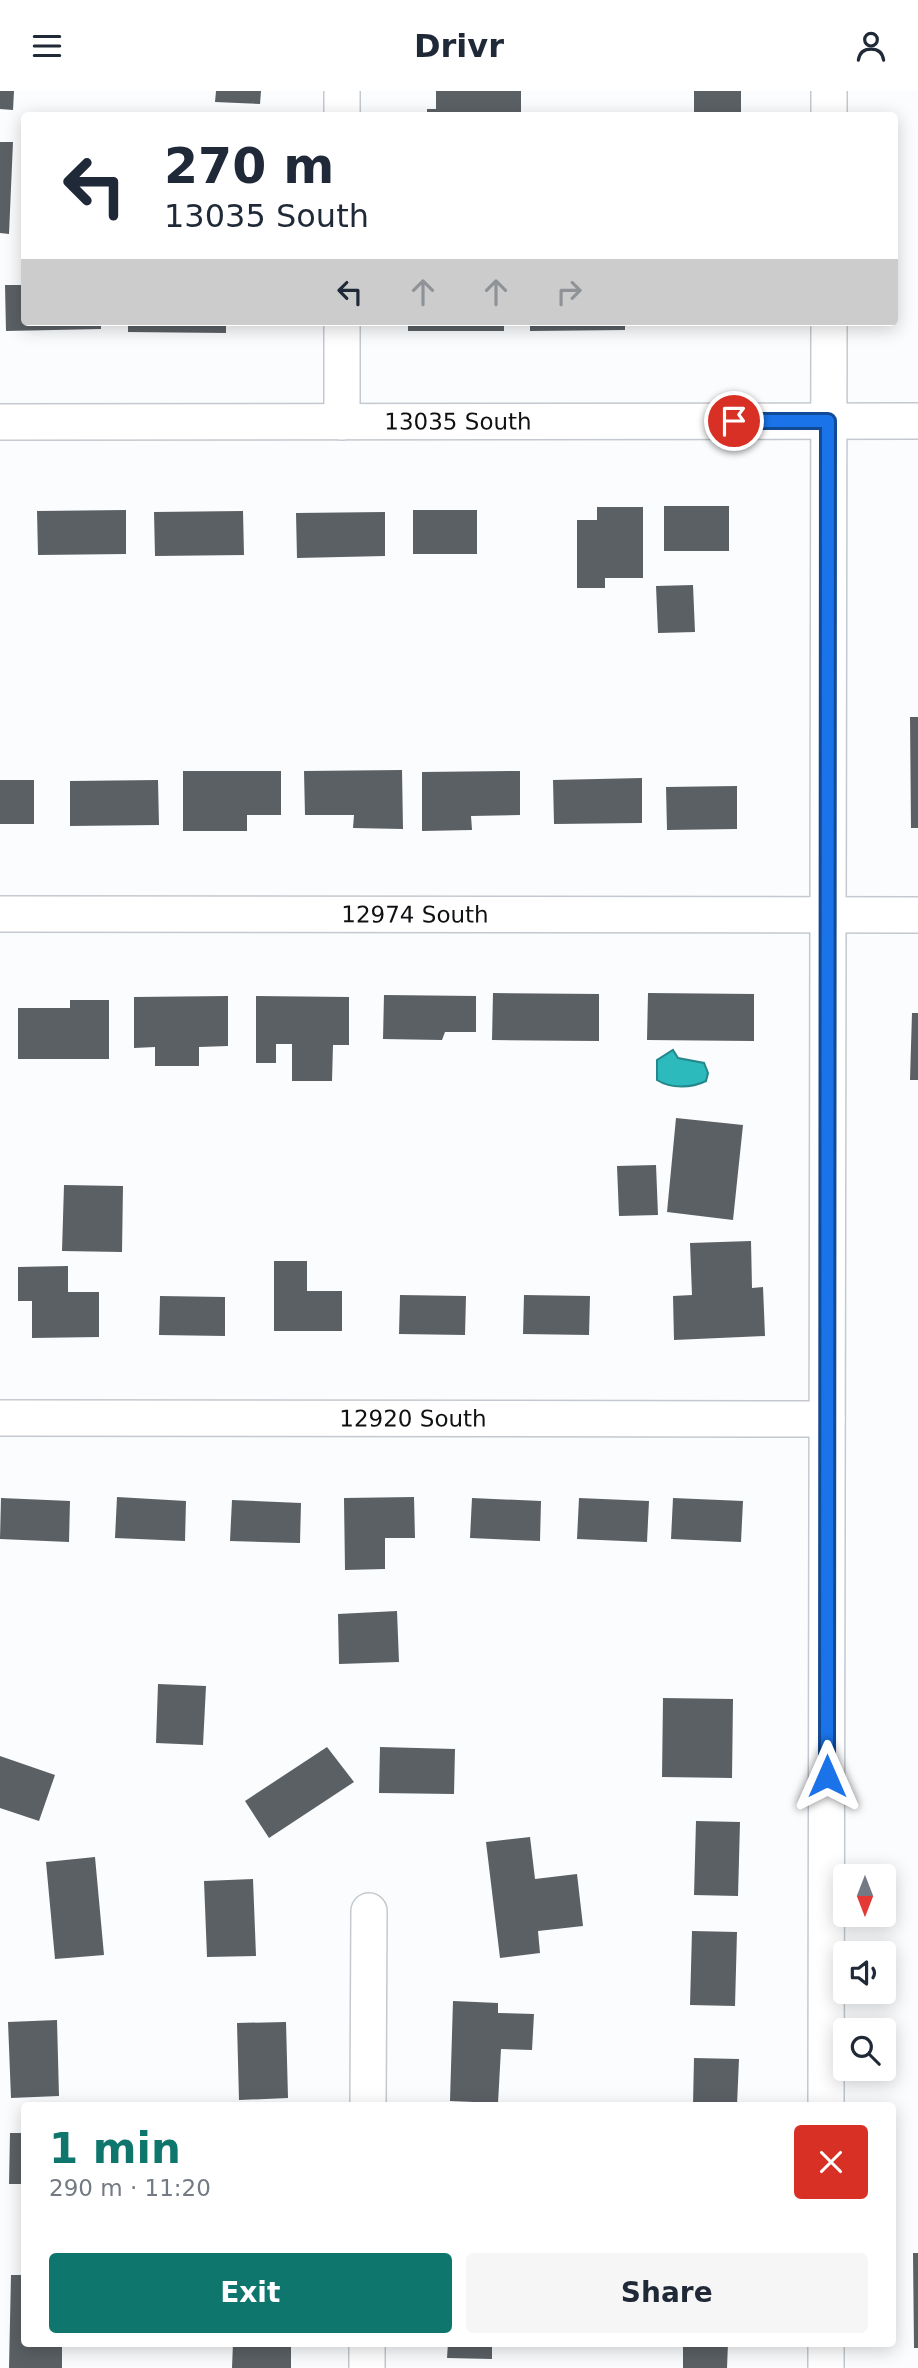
<!DOCTYPE html>
<html lang="en">
<head>
<meta charset="utf-8">
<style>
  :root { --surface:#fff; --page:#f6f6f7; --text:#1f2937; --muted:#747a83; --accent:#0f766e }
  body { margin:0; font-family:"DejaVu Sans",sans-serif; background:var(--page); color:var(--text); height:100vh; display:flex; flex-direction:column; font-size:26px; white-space:nowrap }
  * { box-sizing:border-box; margin:0 }
  p { font-size:23px; color:var(--muted) }
  .icon { flex:none; width:38px; height:38px; fill:none; stroke:currentColor; stroke-width:2; stroke-linecap:round; stroke-linejoin:round }
  .map { position:relative; flex:1; overflow:hidden }
  .details { position:absolute; left:21px; top:2011px; width:875px; height:245px; display:flex; flex-direction:column; background:var(--surface); border-radius:7px; box-shadow:0 4px 18px #0003 }
  .details>* { flex:none }
  .banner { position:absolute; left:21px; top:21px; width:877px; height:214px; border-radius:7px; box-shadow:0 4px 18px #0003; background:#fff; color:var(--text); overflow:hidden }
  .needle { width:46px; rotate:180deg }
  .controls { position:absolute; left:833px; top:1773px; display:grid; gap:14px }
  .controls a { display:grid; place-items:center; width:63px; height:63px; border-radius:7px; background:var(--surface); box-shadow:0 4px 18px #0003; font-size:35px }
  .pin { position:absolute; display:grid; place-items:center; width:60px; height:60px; color:#fff; margin:-30px; border:4px solid #fff; border-radius:50%; box-shadow:0 2px 7px #0007 }
  .me { position:absolute; width:77px; margin:-38px; rotate:0deg; stroke-linejoin:round; filter:drop-shadow(0 0 5px #0008) }
  .turn { display:flex; align-items:center; gap:24px; height:147px; padding:0 28px; font-size:32px }
  .turn .icon { width:91px; height:91px; stroke-width:2.5 }
  .turn b { display:block; font-size:49px; line-height:60px }
  .lanes { display:flex; align-items:center; height:66px; padding:0 28px; background:#0003; justify-content:center; gap:35px; direction:ltr }
  .lanes .off { opacity:.35 }
  .round { display:grid; place-items:center; flex:none; width:74px; height:74px; border-radius:7px; background:var(--page) }
  .summary { display:flex; align-items:center; justify-content:space-between; height:119px; padding:0 28px }
  h1 { font-size:42px; font-weight:700; line-height:52px; color:var(--accent) }
  .button { display:flex; gap:14px; margin-top:auto; padding:14px 28px }
  .button a { flex:1; height:80px; border-radius:7px; background:var(--accent); color:#fff; font-size:28px; font-weight:700; line-height:80px; text-align:center }
  .button a+a { background:var(--page); color:var(--text) }
  header { display:flex; justify-content:space-between; align-items:center; height:91px; padding:0 28px; background:var(--surface); font-size:32px; font-weight:700 }
  .map>svg:first-child { display:block }
  .water { fill:#2dbabd; stroke:#24878a; stroke-width:2 }
  .building { fill:#5b6065 }
  .lines { fill:none; stroke-linecap:round; stroke-linejoin:round }
  .minor-casing { stroke:#c4c9cf; stroke-width:38 }
  .minor { stroke:#fff; stroke-width:35 }
  .route-casing { stroke:#114b97; stroke-width:18 }
  .route { stroke:#1a73e8; stroke-width:12 }
  .labels { text-anchor:middle; stroke-width:7; stroke-linejoin:round; paint-order:stroke }
  .street-label { font-size:23px; fill:#0f1113; stroke:#fafcfe }
</style>
</head>
<body>
<header><svg class="icon" aria-label="menu" viewBox="0 0 24 24"><path d="M4 6h16M4 12h16M4 18h16"/></svg>Drivr<svg class="icon" aria-label="person" viewBox="0 0 24 24"><circle cx="12" cy="8" r="4"/><path d="M4 21q1-7 8-7t8 7"/></svg></header>
<div class="map">
<svg width="918" height="2277" viewBox="0 0 918 2277">
  <rect width="100%" height="100%" fill="#fafcfe"/>
  <!-- water -->
  <path class="water" d="M673,959l5,8 26,5 4,10 -2,8c-14,7 -35,8 -49,-1v-20z"/>
  <!-- building -->
  <path class="building" d="M0,0h14l-1,19 -13,-1z
    M216,0h45l-1,13 -45,-2z
    M436,0h85v24h-94v-6h9z
    M694,0h47v24h-47z
    M0,51h13l-4,92 -9,-1z
    M5,194h19v37h77v7l-95,2z
    M128,231h98v11l-98,-1z
    M408,231h96v9h-96z
    M530,231h95v8l-95,1z
    M664,415h65v45h-65z
    M597,416h46v71h-38v10h-28v-68h20z
    M126,419v44l-88,1 -1,-44z
    M413,419h64v44h-64z
    M243,420l1,44 -89,1 -1,-44z
    M385,421v44l-88,2 -1,-45z
    M693,494l2,47 -37,1 -2,-47z
    M910,626h8v111h-7z
    M402,679l1,59 -50,-1 1,-13h-49l-1,-44z
    M183,680h98v44h-34v16h-64z
    M520,680v44l-49,1 1,14 -50,1v-59z
    M642,687v45l-88,1 -1,-44z
    M0,689h34v44h-34z
    M158,689l1,45 -89,1v-45z
    M737,695v43l-70,1 -1,-43z
    M493,902l106,1v47l-107,-1z
    M648,902l106,1v47l-107,-1z
    M384,904l92,1v36h-31l-3,8 -59,-1z
    M228,905v50l-29,1v19h-44v-19l-21,1v-51z
    M256,905l93,1v48h-16l-1,36h-40v-37h-16v19h-20z
    M70,909h39v59h-91v-51h52z
    M912,922h6v67h-8z
    M676,1027l67,7 -10,95 -66,-8z
    M656,1074l2,50 -39,1 -2,-50z
    M64,1094l59,1 -1,66 -60,-1z
    M751,1150l1,47 11,-1 2,49 -91,4 -1,-44 19,-1 -2,-52z
    M274,1170h33v30h35v40h-68z
    M68,1175v26h31v45l-67,1v-37h-14v-34z
    M400,1204l66,1 -1,39 -66,-1z
    M524,1204l66,1 -1,39 -66,-1z
    M160,1205l65,1v39l-66,-1z
    M117,1406l69,4 -1,40 -70,-3z
    M414,1406l1,41h-30v31l-40,1 -1,-72z
    M1,1407l69,3 -1,41 -69,-3z
    M472,1407l69,3 -1,40 -70,-3z
    M579,1407l70,3 -2,41 -70,-3z
    M673,1407l70,3 -2,41 -70,-3z
    M232,1409l69,3 -1,40 -70,-2z
    M397,1520l2,51 -60,2 -1,-50z
    M158,1593l48,2 -3,59 -47,-2z
    M663,1607l70,1 -1,79 -70,-1z
    M327,1656l27,35 -85,56 -24,-37z
    M380,1656l75,2 -1,45 -75,-1z
    M0,1665l55,19 -16,46 -39,-13z
    M696,1730l44,1 -2,74 -44,-1z
    M530,1746l5,42 42,-5 6,52 -45,5 2,22 -40,5 -14,-116z
    M95,1766l9,98 -49,4 -9,-97z
    M253,1788l3,77 -49,1 -3,-76z
    M692,1840l45,1 -2,74 -45,-1z
    M453,1910l45,2v10l36,1 -2,36 -31,-1 -3,54 -48,-2z
    M57,1929l2,76 -48,2 -3,-76z
    M286,1931l2,76 -49,2 -2,-77z
    M694,1967l45,1 -2,46h-44z
    M10,2042h14v51h-15z
    M913,2162h5v95h-4z
    M11,2184h13v68h38v25h-53z
    M233,2252h58v25h-59z
    M448,2252h44v16l-45,-1z
    M683,2252h45l-1,25h-44z"/>
  <g class="lines">
    <defs>
      <g id="minor">
        <path d="M342,24v-24"/>
        <path d="M829,24v-24"/>
        <path d="M342,231v100"/>
        <path id="s1" d="M0,331l918,-1"/>
        <path id="s2" d="M0,823l918,1"/>
        <path id="s3" d="M0,1327l827,1"/>
        <path d="M368,2014l1,-194"/>
        <path d="M826,2014l3,-1783"/>
        <path d="M367,2277v-25"/>
        <path d="M826,2277v-25"/>
      </g>
    </defs>
    <!-- minor casing -->
    <use href="#minor" class="minor-casing"/>
    <!-- minor -->
    <use href="#minor" class="minor"/>
  </g>
  <g class="lines">
    <defs>
      <path id="route" d="M734,330h94l-1,1355"/>
    </defs>
    <!-- route casing -->
    <use href="#route" class="route-casing"/>
    <!-- route -->
    <use href="#route" class="route"/>
  </g>
  <g class="labels">
    <!-- street labels -->
    <g class="street-label">
      <text dy="8" stroke="none"><textPath href="#s1" startOffset="458">13035 South</textPath></text>
      <text dy="8" stroke="none"><textPath href="#s2" startOffset="415">12974 South</textPath></text>
      <text dy="8" stroke="none"><textPath href="#s3" startOffset="413">12920 South</textPath></text>
    </g>
  </g>
</svg>
<div class="controls">
<a><svg class="needle" viewBox="-14 -14 28 28"><path d="M0-13l5 13h-10z" fill="#e53935"/><path d="M0 13l5-13h-10z" fill="#747a83"/></svg></a>
<a><svg class="icon" aria-label="sound" viewBox="0 0 24 24"><path d="M4 9h4l5-4v14l-5-4H4zM17 9q2 3 0 6"/></svg></a>
<a><svg class="icon" aria-label="search" viewBox="0 0 24 24"><circle cx="10" cy="10" r="6"/><path d="M15 15l6 6"/></svg></a>
</div>
<div class="pin" style="left:734px;top:330px;background:#d93025"><svg class="icon" aria-label="arrive" viewBox="0 0 24 24"><path d="M6 21V4h12l-3 4 3 4H6"/></svg></div>
<svg class="me" style="left:827px;top:1685px" viewBox="-20 -20 40 40"><path d="M0-17L14 15 0 8-14 15z" fill="#1a73e8" stroke="#fff" stroke-width="4"/></svg>
<div class="banner">
<div class="turn"><svg class="icon" aria-label="left" viewBox="0 0 24 24"><path d="M17 20v-9H6M10 6l-5 5 5 5"/></svg><div><b>270 m</b>13035 South</div></div>
<div class="lanes"><svg class="icon" aria-label="left" viewBox="0 0 24 24"><path d="M17 20v-9H6M10 6l-5 5 5 5"/></svg><svg class="icon off" aria-label="ahead" viewBox="0 0 24 24"><path d="M12 20V5M6 11l6-6 6 6"/></svg><svg class="icon off" aria-label="ahead" viewBox="0 0 24 24"><path d="M12 20V5M6 11l6-6 6 6"/></svg><svg class="icon off" aria-label="right" viewBox="0 0 24 24"><path d="M7 20v-9h11M14 6l5 5-5 5"/></svg></div>
</div>
<section class="details">
<div class="summary"><div><h1>1 min</h1><p>290 m · 11:20</p></div><a class="round" style="background:#d93025;color:#fff"><svg class="icon" aria-label="close" viewBox="0 0 24 24"><path d="M6 6l12 12M18 6L6 18"/></svg></a></div>
<div class="button"><a>Exit</a><a>Share</a></div>
</section>
</div>
</body>
</html>
